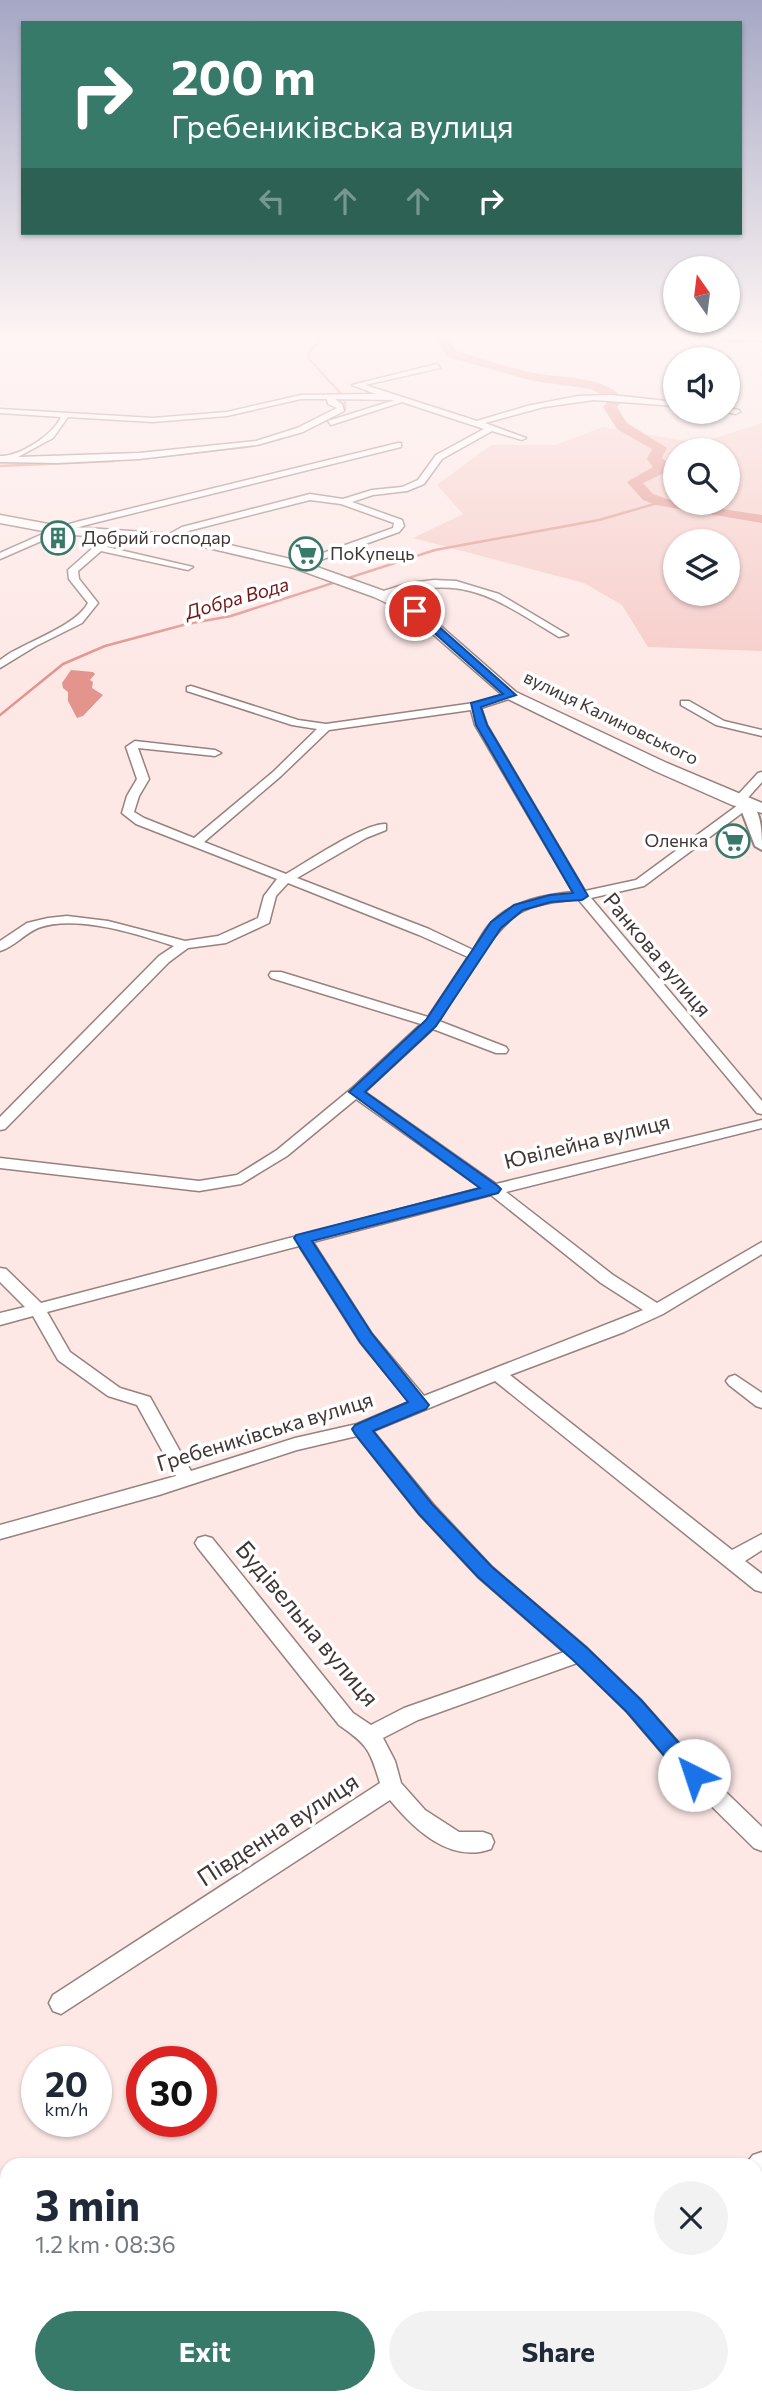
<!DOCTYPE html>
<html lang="en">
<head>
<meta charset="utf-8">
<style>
  :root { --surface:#fff; --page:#f2f2f3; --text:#1f2937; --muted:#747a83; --accent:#387a6a }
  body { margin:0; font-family:Commissioner,sans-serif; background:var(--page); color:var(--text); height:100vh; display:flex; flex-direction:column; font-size:26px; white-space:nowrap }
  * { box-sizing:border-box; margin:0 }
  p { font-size:23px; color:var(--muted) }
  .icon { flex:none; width:38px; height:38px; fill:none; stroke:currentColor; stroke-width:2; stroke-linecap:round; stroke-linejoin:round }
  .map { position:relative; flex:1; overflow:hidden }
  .panel { position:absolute; left:0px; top:2158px; width:763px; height:247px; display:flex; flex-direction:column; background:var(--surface); border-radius:21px 21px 0 0; box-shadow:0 2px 5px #0004 }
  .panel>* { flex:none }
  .guide { position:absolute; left:21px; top:21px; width:721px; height:214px; border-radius:0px; box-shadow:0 2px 5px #0004; background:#387a6a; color:#fff; overflow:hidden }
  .needle { width:46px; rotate:346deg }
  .controls { position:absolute; left:663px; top:256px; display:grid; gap:14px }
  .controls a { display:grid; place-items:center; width:77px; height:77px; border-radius:50%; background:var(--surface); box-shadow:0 2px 5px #0004; font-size:35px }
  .speed { position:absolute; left:21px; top:2046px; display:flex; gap:14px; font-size:35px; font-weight:700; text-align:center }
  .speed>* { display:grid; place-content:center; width:91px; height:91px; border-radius:50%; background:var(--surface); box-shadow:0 2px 5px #0004; line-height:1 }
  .speed small { font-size:18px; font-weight:400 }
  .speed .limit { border:10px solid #d22; background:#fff; color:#111 }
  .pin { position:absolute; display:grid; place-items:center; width:60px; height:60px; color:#fff; margin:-30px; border:4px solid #fff; border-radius:50%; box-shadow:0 2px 7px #0007 }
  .me { position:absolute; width:77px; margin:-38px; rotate:319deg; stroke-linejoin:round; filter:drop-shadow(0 0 5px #0008) }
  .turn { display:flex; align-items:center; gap:24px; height:147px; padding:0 35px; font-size:32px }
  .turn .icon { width:91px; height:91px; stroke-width:2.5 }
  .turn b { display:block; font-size:49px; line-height:60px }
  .lanes { display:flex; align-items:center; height:66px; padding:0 35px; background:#0003; justify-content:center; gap:35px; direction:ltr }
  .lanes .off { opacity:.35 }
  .round { display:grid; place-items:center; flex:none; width:74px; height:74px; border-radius:37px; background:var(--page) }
  .head { display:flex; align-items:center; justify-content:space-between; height:119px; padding:0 35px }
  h1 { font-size:42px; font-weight:700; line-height:52px }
  .button { display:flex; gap:14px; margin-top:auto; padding:14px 35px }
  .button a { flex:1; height:80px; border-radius:42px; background:var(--accent); color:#fff; font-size:28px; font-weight:700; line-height:80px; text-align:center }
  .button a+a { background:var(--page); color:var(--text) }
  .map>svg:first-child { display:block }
  .green { fill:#f6cdc9; fill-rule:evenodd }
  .water { fill:#e2948d }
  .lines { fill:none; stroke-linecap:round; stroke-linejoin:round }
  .stream { stroke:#e2948d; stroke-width:2.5 }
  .river { fill:#e2948d; fill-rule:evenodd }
  .minor-casing { stroke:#98817e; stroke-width:3 }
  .tertiary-casing { stroke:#98817e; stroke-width:4 }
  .secondary-casing { stroke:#98817e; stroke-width:3 }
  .trunk-casing { stroke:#98817e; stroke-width:4 }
  .minor { fill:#fff; fill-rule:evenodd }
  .tertiary { fill:#fff; fill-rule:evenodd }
  .secondary { fill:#fff; fill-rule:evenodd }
  .trunk { fill:#fff; fill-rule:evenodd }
  .route { fill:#1a73e8; stroke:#114b97; stroke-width:2 }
  .labels { text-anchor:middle; stroke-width:7; stroke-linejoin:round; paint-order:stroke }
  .far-poi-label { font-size:18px; fill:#403635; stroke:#fff; text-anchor:start }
  .far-street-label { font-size:18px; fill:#403635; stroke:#fff }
  .far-water-label { font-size:19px; font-style:italic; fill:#721819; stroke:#fff }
  .street-label { font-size:21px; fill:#403635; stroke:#fff }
  .near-street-label { font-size:24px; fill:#403635; stroke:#fff }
</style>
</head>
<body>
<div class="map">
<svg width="762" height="2404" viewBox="0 0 762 2404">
  <rect width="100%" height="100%" fill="#fde8e6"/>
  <!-- green -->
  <path class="green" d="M762,423v228l-114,-4 -26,-42 -38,-22 -171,-45 50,-24 -26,-29 54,-40h64l48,-18 96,16zM676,450h52v52h-52zM676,541h52v52h-52z
    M762,2164v240h-542l9,-6h527v-229z"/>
  <!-- water -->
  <path class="water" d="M71,670l22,2 2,2 -5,6 3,2 -1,6 11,7 -20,21 -6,2 -9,-17v-9l-5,-4 -1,-5z"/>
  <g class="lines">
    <!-- stream -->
    <path class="stream" d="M321,337l-12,16v6l34,37
      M311,427l34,-17v-12
      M166,456l78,-9 36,-8
      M0,466l114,-5
      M0,715l63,-51 42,-18 82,-22 44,-8 204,-66 164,-30 62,-18"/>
    <!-- river -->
    <path class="river" d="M435,337h12l9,14c25,7 49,16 74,21 30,7 71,2 93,26l-6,9 10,16 40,25 -5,10 7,6 -5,9 -21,10 10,11 23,8 86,13v8l-106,-18 -13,-5 -16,-18 26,-15 -6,-8 5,-10 -35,-20 -14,-22 7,-8 -19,-10 -58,-8 -85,-24z"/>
    <defs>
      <path id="minor" d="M687,337h8l9,8 26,14c-14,-1 -30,-8 -43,-22z
        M707,337h55v4l-51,-2z
        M437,364l3,4 -75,17 112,36 50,-15 51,-10 33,-1 65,7v4l-82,-6 -50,7 -59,16 41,15 -4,2 -30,-9 -50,28 -18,25 -17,7 -34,4 -21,7 50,18 2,6 -5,6 -101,36 -5,-3 2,-2 98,-35 1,-5 -53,-19 -31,-4 -122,31 -14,7 -8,-2 16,-9 128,-33 33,5 29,-9 30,-3 16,-7 18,-25 48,-26 -82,-27 -71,23 -3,-4 67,-21 -60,-1 7,5 2,7 -41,21 -46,13 -118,14 -81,4 -58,-1v-6c19,1 53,-21 61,-39l-61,-4v-4l153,9 74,-6 74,-17 75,-1 -24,-9zM301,399h26l1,5 9,4 -40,20 -41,13 -117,12 -121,4 35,-19 15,-21 85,5 74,-6z
        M728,408l11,2 1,2 -4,2 -11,-2 3,-1z
        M398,443h3v4l-315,78 -24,7 -62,27v-6l56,-25 24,-7z
        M118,530l5,3 -16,14 86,20 -5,3 -87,-19 -23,20 1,8 19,24 -16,20 -46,23 -36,22v-8l7,-5c22,-14 70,-30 81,-52l-19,-24 -1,-9 27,-24z
        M434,580l22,1 43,13 69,41 -9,2c-73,-44 -92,-62 -180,-40l-5,-3 35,-11z
        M191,686l107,34 28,4 148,-21 41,-10v4l-34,11 6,17 98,166 51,-11 102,-75 -6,-4 2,-2 24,-26 4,-1v10l-17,19h5v6l-106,79 -53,12 171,203v13l-5,-1 -179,-214c-18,2 -36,4 -53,11 -32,15 -66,81 -86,111l67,26 2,3 -2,3h-10l-63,-24 -68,63 131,92 266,-64v8l-256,64 107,83 44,28 105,-61v12l-99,60 -39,18 -114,43 222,175 30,-16v16l-17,11 17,13v18l-7,-2 -260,-209 -122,50 60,73 59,63 95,81 54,52 61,69 60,58v24l-8,-3 -68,-67 -59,-69 -50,-49 -159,57 -35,18 12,23 6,22 24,27 34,22h24l8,3 3,7 -3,7c-41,15 -77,-20 -101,-49l-329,214 -8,-3 -4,-8 4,-8 327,-212c-10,-33 -12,-38 -41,-58l-141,-177 -3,-5 3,-5 7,-2 7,2 141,175 18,12 33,-17 160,-56 -86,-75 -59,-63 -62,-78 -60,14 -138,45 -159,44v-14l176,-49 -39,-71 -29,-9 -50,-36 -25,-44 -33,9v-12l25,-6 -25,-25v-14l6,1 35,34 440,-115 -125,-89 -69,57 -46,28 -42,7 -199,-23v-10l199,23 38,-6 40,-25 74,-61 70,-65 -150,-46 -2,-3 2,-3h10l147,45 40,-60 -49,-22 -131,-52 -12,13 -7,27 -43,20 -38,5 -19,14 -164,167 -5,1v-13l159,-161 15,-10c-37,-12 -98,-32 -136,-18 -14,6 -24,19 -38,23v-10l27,-18 21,-5 19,-2 41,5 77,20 33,-5 40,-18 6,-22 13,-17 -141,-55 -14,-11 5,-17 10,-17 -11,-32 9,-6 80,9 6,3 -6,3 -77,-8 11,31 -10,17 -5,16 10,6 50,20 79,-66 44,-43 -25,-4 -105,-34v-4zM471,710l4,15 98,167c-28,3 -60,8 -81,30 -8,7 -13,19 -19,28l-44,-21 -132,-51 69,-40 20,-8v-6c-20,-2 -79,38 -100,50l-82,-32 77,-66 48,-46zM491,1195l110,88 42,27 -219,86 -52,-62 -59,-92zM299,1246l61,96 49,60 -52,22 -62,14 -104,33 -41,-74 -30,-9 -50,-36 -23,-40z
        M681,701h8l35,20 38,9v6l-46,-11 -35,-20z
        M735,1375l27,18v15l-6,-2 -27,-21 -3,-4 3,-4z
        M762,2152v27l-6,3v-17h-11l8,-10z
        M109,2398h38l-3,6h-38z"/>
      <path id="tertiary" d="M746,800c16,6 16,35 16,50l-7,-4 -16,-42z"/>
      <path id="secondary" d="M0,515l59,11 128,9 116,27 81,29 36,17 96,84 151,71 95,40v10l-30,-8 -77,-34 -149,-73 -96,-84 -36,-17 -80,-29 -107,-25 -128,-9 -59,-11z"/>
      <path id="trunk" d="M762,2292v48l-6,2v-48z
        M644,2398h50l-2,6h-51z"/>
    </defs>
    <!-- minor casing -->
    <use href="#minor" class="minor-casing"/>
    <!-- tertiary casing -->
    <use href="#tertiary" class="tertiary-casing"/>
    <!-- secondary casing -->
    <use href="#secondary" class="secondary-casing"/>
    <!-- trunk casing -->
    <use href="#trunk" class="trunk-casing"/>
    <!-- minor -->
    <use href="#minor" class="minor"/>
    <!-- tertiary -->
    <use href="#tertiary" class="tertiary"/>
    <!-- secondary -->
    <use href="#secondary" class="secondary"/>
    <!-- trunk -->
    <use href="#trunk" class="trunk"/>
  </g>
  <!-- sky -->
  <linearGradient id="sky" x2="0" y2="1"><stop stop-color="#a5a7c4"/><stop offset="0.5" stop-color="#fef5f4"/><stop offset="1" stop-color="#fef5f4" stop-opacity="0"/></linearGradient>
  <rect width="762" height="673" fill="url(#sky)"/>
  <!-- route -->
  <path class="route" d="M412,609h7l97,86 -35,12 6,18 101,171 -6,4 -31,2 -28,8 -22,18 -65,98 -71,66 133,94 3,3 -3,4 -186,48 60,93 57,71 -3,4 -53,22 59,73 60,63 95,81 54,52 60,68 4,7 -4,6 -7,3 -8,-3 -59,-69 -54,-52 -95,-83 -59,-63 -64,-80 -3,-5 3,-4 53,-23 -48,-60 -66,-104 2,-3 184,-47 -131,-96 77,-72 65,-98 23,-17 36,-10 23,-2 -97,-168 -5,-22 32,-9 -91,-81z"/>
  <!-- icons -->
  <defs>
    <symbol id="building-ring" viewBox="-11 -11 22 22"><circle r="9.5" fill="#fff" stroke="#387a6a" stroke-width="1.5"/><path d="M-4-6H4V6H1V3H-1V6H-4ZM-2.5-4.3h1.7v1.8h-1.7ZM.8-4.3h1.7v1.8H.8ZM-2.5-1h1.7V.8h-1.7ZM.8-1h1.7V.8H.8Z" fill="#387a6a"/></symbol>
    <symbol id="supermarket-ring" viewBox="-11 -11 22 22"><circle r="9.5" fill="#fff" stroke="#387a6a" stroke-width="1.5"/><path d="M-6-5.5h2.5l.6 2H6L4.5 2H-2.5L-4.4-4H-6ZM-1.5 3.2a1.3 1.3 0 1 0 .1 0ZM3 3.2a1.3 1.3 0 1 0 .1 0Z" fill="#387a6a"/></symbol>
  </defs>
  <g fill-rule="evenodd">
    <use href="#building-ring" x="39" y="519" width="38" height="38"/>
    <use href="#supermarket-ring" x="287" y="535" width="38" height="38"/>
    <use href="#supermarket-ring" x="714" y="822" width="38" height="38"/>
  </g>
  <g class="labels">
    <!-- far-poi labels -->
    <g class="far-poi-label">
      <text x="82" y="544">Добрий господар</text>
      <text x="330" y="560">ПоКупець</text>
      <text x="708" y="847" text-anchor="end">Оленка</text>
    </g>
    <!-- far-street labels -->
    <g class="far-street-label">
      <text transform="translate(611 718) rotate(26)" y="6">вулиця Калиновського</text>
    </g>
    <!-- far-water labels -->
    <g class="far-water-label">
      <text transform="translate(237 598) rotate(-16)" y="7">Добра Вода</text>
    </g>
    <!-- street labels -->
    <g class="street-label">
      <text transform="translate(657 955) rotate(50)" y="7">Ранкова вулиця</text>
      <text transform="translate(587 1142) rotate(-14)" y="7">Ювілейна вулиця</text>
      <text transform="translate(265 1432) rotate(-17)" y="7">Гребениківська вулиця</text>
    </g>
    <!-- near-street labels -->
    <g class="near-street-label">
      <text transform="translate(307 1624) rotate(50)" y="8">Будівельна вулиця</text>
      <text transform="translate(278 1830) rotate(-33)" y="8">Південна вулиця</text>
    </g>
  </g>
</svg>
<div class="controls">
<a><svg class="needle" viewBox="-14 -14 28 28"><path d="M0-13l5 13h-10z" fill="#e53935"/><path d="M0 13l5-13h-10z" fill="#747a83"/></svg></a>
<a><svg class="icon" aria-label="sound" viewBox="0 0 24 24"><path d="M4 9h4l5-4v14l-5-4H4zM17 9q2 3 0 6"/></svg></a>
<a><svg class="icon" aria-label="search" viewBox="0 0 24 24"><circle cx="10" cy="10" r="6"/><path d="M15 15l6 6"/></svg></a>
<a><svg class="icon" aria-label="layers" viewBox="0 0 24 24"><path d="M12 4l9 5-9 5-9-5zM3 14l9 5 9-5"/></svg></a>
</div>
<div class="speed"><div>20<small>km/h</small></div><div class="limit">30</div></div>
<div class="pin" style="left:415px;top:611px;background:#d93025"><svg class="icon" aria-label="arrive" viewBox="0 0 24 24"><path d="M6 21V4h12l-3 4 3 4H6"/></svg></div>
<svg class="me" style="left:694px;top:1775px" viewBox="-20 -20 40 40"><circle r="19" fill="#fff"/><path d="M0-13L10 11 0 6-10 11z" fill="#1a73e8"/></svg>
<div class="guide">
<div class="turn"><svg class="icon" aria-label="right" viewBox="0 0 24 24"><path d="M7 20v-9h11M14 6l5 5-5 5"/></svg><div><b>200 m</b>Гребениківська вулиця</div></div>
<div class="lanes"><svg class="icon off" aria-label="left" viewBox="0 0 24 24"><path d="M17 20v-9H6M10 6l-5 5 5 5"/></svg><svg class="icon off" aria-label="ahead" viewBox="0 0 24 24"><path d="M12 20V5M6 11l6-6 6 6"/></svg><svg class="icon off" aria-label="ahead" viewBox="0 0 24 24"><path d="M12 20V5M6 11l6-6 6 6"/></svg><svg class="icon" aria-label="right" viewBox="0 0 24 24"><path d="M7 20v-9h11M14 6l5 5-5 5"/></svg></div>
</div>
<section class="panel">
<div class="head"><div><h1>3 min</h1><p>1.2 km · 08:36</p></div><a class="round"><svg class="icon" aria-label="close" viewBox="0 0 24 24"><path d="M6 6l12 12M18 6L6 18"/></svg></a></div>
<div class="button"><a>Exit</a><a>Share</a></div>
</section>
</div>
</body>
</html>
